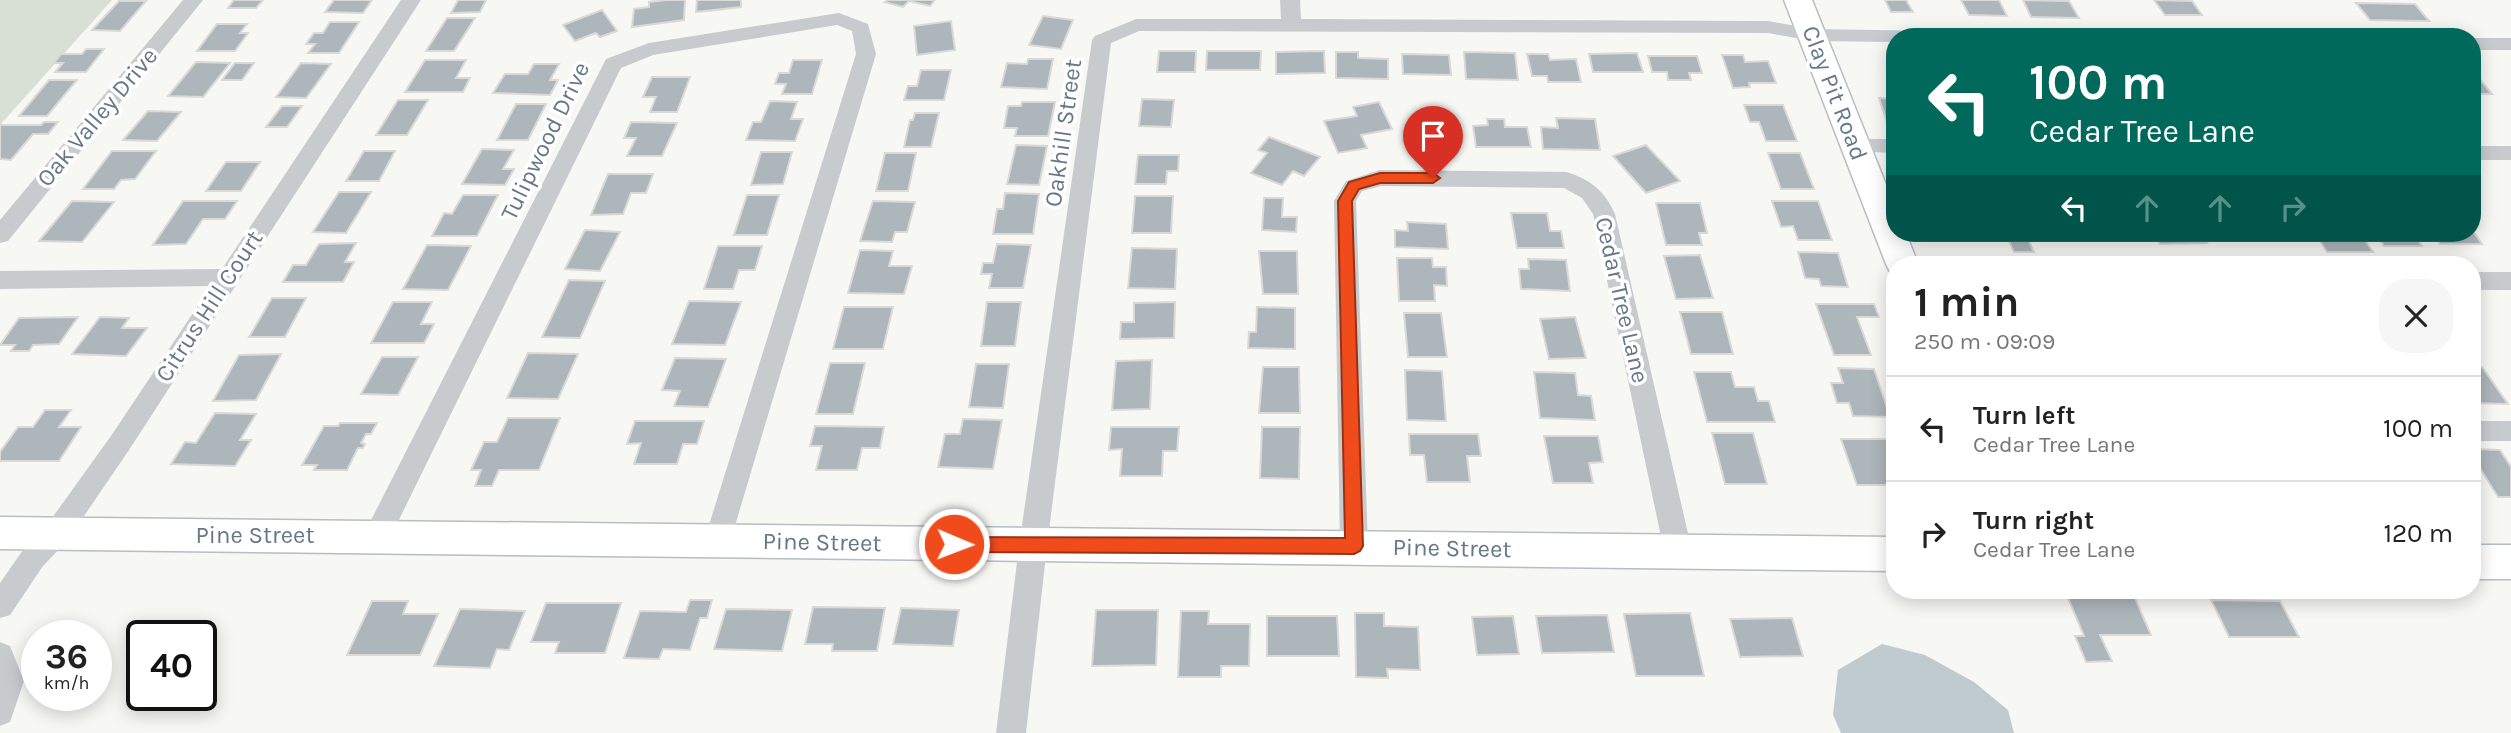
<!DOCTYPE html>
<html lang="en">
<head>
<meta charset="utf-8">
<style>
  :root { --surface:#fff; --page:#f6f6f6; --text:#222; --muted:#767676; --line:#e0e0e0 }
  body { margin:0; font-family:Karla,sans-serif; background:var(--page); color:var(--text); height:100vh; display:flex; flex-direction:column; font-size:26px; white-space:nowrap }
  * { box-sizing:border-box; margin:0 }
  p { font-size:23px; color:var(--muted) }
  .icon { flex:none; width:38px; height:38px; fill:none; stroke:currentColor; stroke-width:2; stroke-linecap:round; stroke-linejoin:round }
  .map { position:relative; flex:1; overflow:hidden }
  .sheet { position:absolute; left:1886px; top:256px; width:595px; height:343px; display:flex; flex-direction:column; background:var(--surface); border-radius:28px; box-shadow:0 4px 18px #0003 }
  .sheet>* { flex:none }
  .banner { position:absolute; left:1886px; top:28px; width:595px; height:214px; border-radius:28px; box-shadow:0 4px 18px #0003; background:#00695c; color:#fff; overflow:hidden }
  .speed { position:absolute; left:21px; top:620px; display:flex; gap:14px; font-size:35px; font-weight:700; text-align:center }
  .speed>* { display:grid; place-content:center; width:91px; height:91px; border-radius:50%; background:var(--surface); box-shadow:0 4px 18px #0003; line-height:1 }
  .speed small { font-size:18px; font-weight:400 }
  .speed .limit { border:4px solid #111; border-radius:10px; background:#fff; color:#111 }
  .pin { position:absolute; display:grid; place-items:center; width:60px; height:60px; color:#fff; margin:-72px -30px; border-radius:50% 50% 50% 0; rotate:-45deg; box-shadow:0 0 7px #0007 }
  .pin .icon { rotate:45deg }
  .me { position:absolute; width:77px; margin:-38px; rotate:91deg; stroke-linejoin:round; filter:drop-shadow(0 0 5px #0008) }
  .turn { display:flex; align-items:center; gap:24px; height:147px; padding:0 28px; font-size:32px }
  .turn .icon { width:91px; height:91px; stroke-width:2.5 }
  .turn b { display:block; font-size:49px; line-height:60px }
  .lanes { display:flex; align-items:center; height:66px; padding:0 28px; background:#0003; justify-content:center; gap:35px; direction:ltr }
  .lanes .off { opacity:.35 }
  .round { display:grid; place-items:center; flex:none; width:74px; height:74px; border-radius:28px; background:var(--page) }
  .headline { display:flex; align-items:center; justify-content:space-between; height:119px; padding:0 28px }
  h1 { font-size:42px; font-weight:700; line-height:52px }
  ul { padding:0; list-style:none }
  li { display:flex; align-items:center; gap:21px; height:105px; padding:0 28px; border-top:2px solid var(--line) }
  li div { flex:1 }
  li b { display:block; font-size:26px }
  li em { font-style:normal }
  .map>svg:first-child { display:block }
  .green { fill:#d8e0d5 }
  .water { fill:#c0cbd0 }
  .building { fill:#adb6bb; stroke:#d9d9d6; stroke-width:2 }
  .lines { fill:none; stroke-linecap:round; stroke-linejoin:round }
  .secondary-casing { stroke:#b7bdc1; stroke-width:3 }
  .street { fill:#c7cbce; fill-rule:evenodd }
  .secondary { fill:#fff; fill-rule:evenodd }
  .route { fill:#f04c1b; stroke:#9c3112; stroke-width:2 }
  .labels { text-anchor:middle; stroke-width:7; stroke-linejoin:round; paint-order:stroke }
  .street-label { font-size:24px; fill:#647887; stroke:#fff }
</style>
</head>
<body>
<div class="map">
<svg width="2511" height="733" viewBox="0 0 2511 733">
  <rect width="100%" height="100%" fill="#f7f7f4"/>
  <!-- green -->
  <path class="green" d="M0,0h112l-112,125z"/>
  <!-- water -->
  <path class="water" d="M1882,644l43,11 49,27 34,28 6,23h-173l-8,-18 5,-45z"/>
  <!-- building -->
  <path class="building" d="M234,0h29l-7,8h-28z
    M334,0h38l-9,13 -38,-1z
    M458,0h28l-6,12 -29,1z
    M667,0h18l-1,20 -52,7 2,-18 15,-2v-5z
    M697,0h44v7l-45,5z
    M888,0h47l-5,6 -21,-5 -6,6 -18,-5z
    M1885,0h21l7,12h-22z
    M1961,0h38l8,16 -38,-1z
    M2023,0l46,1 10,17 -48,-1z
    M2154,0l38,1 10,14h-37z
    M119,1h27l-26,30 -28,-1z
    M2356,3l59,1 14,17 -59,-1z
    M602,10l15,21 -17,6 -4,-4 -21,8 -12,-16z
    M1043,16l30,4 -12,29 -32,-4z
    M447,18h28l-21,33h-28z
    M951,21l4,29 -38,5 -3,-29z
    M330,22h29l-20,31h-31l7,-9h-9l8,-11h9z
    M217,24h30l-7,9h8l-13,18h-38z
    M86,49h18l-18,23h-31l8,-9h-9l7,-9h21z
    M1159,51h37l-1,21h-38z
    M1207,51h54l-1,19h-54z
    M1324,51l1,22 -49,1v-22z
    M1336,52h22v6l30,1v20l-52,-1z
    M1464,52l51,1 3,27 -52,-1z
    M1637,53l6,19h-50l-4,-18z
    M1402,54l47,1 2,20 -48,-1z
    M1527,54h21l2,6 26,-1 5,23h-33l-1,-6h-15z
    M1722,55h21l2,7 23,-1 8,22h-27l1,4 -17,1z
    M1648,56h49l5,17h-13l2,7h-23l-1,-8h-15z
    M1028,59h25l-6,30 -46,-2 6,-24 20,1z
    M425,60h41l-10,18h14l-7,14h-58z
    M793,60h29l-10,34h-30l4,-10h-11l4,-11h10z
    M196,62l34,1 -27,34 -35,-1z
    M235,63h19l-12,17h-20z
    M301,63l30,1 -25,34 -30,-1z
    M534,64h25l-9,16h8l-8,15 -57,-2 12,-19h23z
    M921,70h30l-7,30h-40l4,-14h9z
    M2473,71l19,23h-19z
    M652,77h38l-13,35h-27l6,-15h-13z
    M49,80h28l-30,36h-28z
    M1879,98l16,1v24l-8,-1z
    M1142,99l32,1 -3,27 -32,-1z
    M398,100h30l-21,35h-31z
    M770,101l27,1 -6,17h12l-8,22 -49,-1 7,-18h8z
    M1022,102h33l-7,34h-33l2,-8h-13l4,-22h13z
    M1379,102l13,27 -31,6 6,13 -29,5 -14,-32 33,-5 -4,-9z
    M516,104h30l-18,36h-31z
    M1744,105h39l14,36h-31l-7,-19h-9z
    M282,106h20l-15,21h-21z
    M148,111l33,1 -24,29 -34,-1z
    M915,113h24l-8,34h-27l6,-27h3z
    M1556,118l39,1 5,31 -57,-1 -2,-22 17,1z
    M1487,119h17l1,8h22l4,20h-55l-3,-21 15,-1z
    M44,122h14l-10,12h-15l-22,26 -11,-1v-34h41z
    M631,122l46,1 -15,33h-35l9,-18h-12z
    M1408,123l50,2 2,21 -51,-2z
    M1269,137l51,20 -16,19 -11,-5 -11,14 -31,-12 16,-20 -9,-3z
    M1016,145l31,1 -8,39 -32,-1z
    M1646,145l34,36 -34,12 -33,-37z
    M482,149l32,1 -11,19h11l-9,16 -43,-1z
    M112,151h44l-21,28 -14,1 -7,9h-31z
    M364,151h31l-16,30h-33z
    M761,152h31l-9,32 -32,1z
    M885,153h31l-8,38h-32z
    M1768,153h32l14,36h-33z
    M1138,155h41l-1,16h-11l-1,13h-31z
    M226,162h34l-19,29h-35z
    M608,174h45l-7,19h-15l-8,21 -32,1z
    M339,192h32l-25,41 -33,-1z
    M1005,193l34,1 -6,40h-40l4,-25h6z
    M463,195h35l-21,41h-45l12,-23 8,1z
    M747,195h32l-12,40h-33z
    M1135,196h38l-2,37h-39z
    M1264,198h19l-1,19h15l-1,15 -34,-2z
    M72,201l42,1 -32,40 -43,-1z
    M183,201h54l-12,18h-22l-17,25 -33,1z
    M873,201l42,1 -8,30h-12l-3,10 -32,-1z
    M1772,201h46l14,39h-34l-5,-14 -12,1z
    M1656,203h44l7,30h-8l3,12h-36z
    M1511,213h36l3,18h11l3,17h-47z
    M1407,222l39,2 2,25 -53,-2v-17l13,1z
    M585,230l35,2 -20,39 -35,-2z
    M2473,231l9,13h-42l-8,-11z
    M2005,233h20l9,19h-20z
    M2153,233h48l6,10 -47,1z
    M2315,233h45l13,19h-46z
    M2375,233h37l10,13h-38z
    M356,243l-11,19h9l-11,20h-60l10,-17h13l13,-21z
    M997,244l34,1 -8,43h-34l3,-14h-11l2,-11h10z
    M427,245l44,1 -23,44 -45,-1z
    M718,246h44l-7,24h-16l-6,19h-29z
    M1132,248l45,1 -2,40 -47,-1z
    M860,250l33,1 -4,15h23l-8,28 -56,-1z
    M1259,251h38l1,43h-35z
    M1798,252l40,1 10,34 -27,-1 -2,-7 -14,-1z
    M1700,255l13,43 -37,1 -12,-43z
    M1397,258h35l1,9h13l1,19 -13,-1 1,16h-36z
    M1528,259l38,1 4,31 -49,-2 -2,-20h10z
    M569,280l36,1 -25,57 -38,-1z
    M272,298h34l-21,39h-36z
    M689,301l52,1 -16,43 -53,-1z
    M393,302h39l-11,22h13l-10,19h-53z
    M987,302h34l-6,44h-34z
    M1175,302l-1,36 -54,1 1,-17h13v-19z
    M1816,304h58l5,13h-22l14,38h-37z
    M844,307h49l-10,42h-50z
    M1257,307l38,1v41l-47,-1 1,-16h7z
    M1680,312h42l11,42h-42z
    M1404,313h37l6,44h-39z
    M78,317l-19,27 -26,1 -4,6h-18l4,-6h-15l19,-27z
    M100,317l29,1 -7,10h25l-21,28 -54,-2z
    M1575,317l11,41 -37,1 -9,-40z
    M528,353l50,1 -20,45 -51,-1z
    M281,354l-25,46 -43,1 26,-46z
    M382,357h36l-20,38 -37,-1z
    M675,358l51,1 -18,48 -34,-1 6,-15 -18,-1z
    M1152,360l-2,49 -38,1 4,-49z
    M830,363h35l-12,51h-37z
    M976,364h33l-6,44 -34,-1z
    M2473,366l9,1 26,37 -35,-1z
    M1263,367h36l1,46h-41z
    M1838,368l36,1 16,48 -37,-1 -4,-13h-12l-6,-20h12z
    M1405,370l37,1 4,50 -39,-1z
    M1534,372l41,1 3,22 13,1 4,24 -55,-2z
    M1694,372h37l4,15h19l4,14h11l6,21h-68z
    M45,410h26l-12,17h22l-22,34h-59v-9l18,-25h15z
    M215,413l41,1 -16,26h11l-16,26 -64,-2 14,-22 11,1z
    M508,418h52l-21,52h-40l-7,16h-17l6,-16h-10l13,-28h13z
    M963,419l39,1 -9,49 -55,-2 7,-33h15z
    M635,421h69l-7,23h-14l-6,20h-43l7,-21 -14,1z
    M340,423h37l-6,11h-5l-5,9 4,1 -2,4h-5l-11,22h-33l3,-5h-15l22,-39h14z
    M815,426l69,1 -4,21h-18l-5,22h-41l6,-24h-12z
    M1111,427h68l-2,24h-14l-1,25h-42l2,-27 -13,1z
    M1262,427h38l-1,52 -39,-1z
    M1712,433h41l14,51h-42z
    M1409,434h69l3,22h-14l3,26h-43l-3,-27h-14z
    M1544,436h54l5,26 -14,1 4,20h-40z
    M1841,439h54v24h-2l2,22h-38z
    M2473,449l27,1 11,17v30h-13l-25,-40z
    M2068,598h67l16,37h-51l12,26 -26,1 -11,-26h9z
    M690,600h22l-5,18h-7l-10,32 -27,-1 -4,10 -35,-1 16,-47 46,1z
    M2211,600l69,1 19,36h-70z
    M372,601h36l-5,13h35l-18,41h-73z
    M546,603h75l-16,50h-50l4,-11h-28z
    M813,607l72,1 -8,43h-45l1,-7h-28z
    M901,608l58,2 -6,36 -60,-2z
    M460,609l65,2 -16,39 -12,-1 -7,19 -56,-2z
    M726,609l66,1 -10,41 -68,-2z
    M1096,610h62l-2,55 -64,1z
    M1181,611h28l-1,13h42l-1,42h-28v11h-43z
    M1355,613h29v13l34,1 2,43 -33,-1 1,9 -32,-1z
    M1690,613l14,63h-68l-12,-62z
    M1607,615l7,37 -72,1 -6,-37z
    M1267,616h70l2,40h-72z
    M1513,616l6,38 -42,1 -5,-38z
    M1792,618l11,38 -63,1 -10,-38z"/>
  <g class="lines">
    <defs>
      <path id="secondary" d="M1784,0h28l83,207v26h11l12,31h-23v10l-5,-2 -4,-8z
        M0,517l1895,20v34l-1895,-22z
        M2473,545h38v34h-38z"/>
    </defs>
    <!-- secondary casing -->
    <use href="#secondary" class="secondary-casing"/>
    <!-- street -->
    <path class="street" d="M183,0h20l-195,241 -8,2v-23z
      M401,0h20l-292,450 -62,91 -24,25 -33,49 -10,3v-35l23,-33 24,-25 64,-89 100,-150 -211,3v-18l222,-2z
      M1280,0h20l1,19 467,2 44,8 127,2 10,6h-54v5l-83,-1 -44,-8 -629,-2 -28,12 -64,503 -21,187h-30l23,-187 73,-506 3,-4 41,-17h145z
      M839,13l29,11 8,30 -148,495 -10,4 -10,-4 -4,-8 152,-487 -4,-23 -15,-6 -184,30 -32,13 -234,476 -10,4 -10,-4 -3,-8 3,-8 239,-469 43,-16z
      M2473,38h38v12h-38z
      M1856,139h39v14l-47,-2 -3,-5 3,-5z
      M2473,146h38v14h-38z
      M1380,170l186,2c24,7 39,19 49,42l77,337 -4,8 -10,4 -10,-4 -4,-8 -71,-337 -11,-16 -18,-10 -183,-2 -19,5 -6,10 12,345 -4,8 -10,4 -10,-4 -4,-8 -6,-345 12,-20z
      M2473,272h38v18h-38z
      M2473,421h38v20h-38z
      M0,642l10,4 14,35 -14,41 -10,4z"/>
    <!-- secondary -->
    <use href="#secondary" class="secondary"/>
  </g>
  <!-- route -->
  <path class="route" d="M1380,173h53l7,5 -7,5h-53l-21,6 -7,12 11,345 -3,5 -6,3 -400,-2 -6,-2 -3,-6 3,-5 6,-2 391,1 -7,-337 11,-19z"/>
  <g class="labels">
    <!-- street labels -->
    <g class="street-label">
      <text transform="translate(1835 93) rotate(69)" y="8">Clay Pit Road</text>
      <text transform="translate(97 117) rotate(-50)" y="8">Oak Valley Drive</text>
      <text transform="translate(1063 133) rotate(-82)" y="8">Oakhill Street</text>
      <text transform="translate(545 141) rotate(-64)" y="8">Tulipwood Drive</text>
      <text transform="translate(1622 300) rotate(77)" y="8">Cedar Tree Lane</text>
      <text transform="translate(209 306) rotate(-57)" y="8">Citrus Hill Court</text>
      <text x="255" y="543">Pine Street</text>
      <text transform="translate(822 542) rotate(1)" y="8">Pine Street</text>
      <text transform="translate(1452 548) rotate(1)" y="8">Pine Street</text>
    </g>
  </g>
</svg>
<div class="speed"><div>36<small>km/h</small></div><div class="limit">40</div></div>
<div class="pin" style="left:1433px;top:178px;background:#d93025"><svg class="icon" aria-label="arrive" viewBox="0 0 24 24"><path d="M6 21V4h12l-3 4 3 4H6"/></svg></div>
<svg class="me" style="left:954px;top:544px" viewBox="-20 -20 40 40"><circle r="17" fill="#f04c1b" stroke="#fff" stroke-width="3"/><path d="M0-11L8 9 0 5-8 9z" fill="#fff"/></svg>
<div class="banner">
<div class="turn"><svg class="icon" aria-label="left" viewBox="0 0 24 24"><path d="M17 20v-9H6M10 6l-5 5 5 5"/></svg><div><b>100 m</b>Cedar Tree Lane</div></div>
<div class="lanes"><svg class="icon" aria-label="left" viewBox="0 0 24 24"><path d="M17 20v-9H6M10 6l-5 5 5 5"/></svg><svg class="icon off" aria-label="ahead" viewBox="0 0 24 24"><path d="M12 20V5M6 11l6-6 6 6"/></svg><svg class="icon off" aria-label="ahead" viewBox="0 0 24 24"><path d="M12 20V5M6 11l6-6 6 6"/></svg><svg class="icon off" aria-label="right" viewBox="0 0 24 24"><path d="M7 20v-9h11M14 6l5 5-5 5"/></svg></div>
</div>
<section class="sheet">
<div class="headline"><div><h1>1 min</h1><p>250 m · 09:09</p></div><a class="round"><svg class="icon" aria-label="close" viewBox="0 0 24 24"><path d="M6 6l12 12M18 6L6 18"/></svg></a></div>
<ul>
<li><svg class="icon" aria-label="left" viewBox="0 0 24 24"><path d="M17 20v-9H6M10 6l-5 5 5 5"/></svg><div><b>Turn left</b><p>Cedar Tree Lane</p></div><em>100 m</em></li>
<li><svg class="icon" aria-label="right" viewBox="0 0 24 24"><path d="M7 20v-9h11M14 6l5 5-5 5"/></svg><div><b>Turn right</b><p>Cedar Tree Lane</p></div><em>120 m</em></li>
</ul>
</section>
</div>
</body>
</html>
